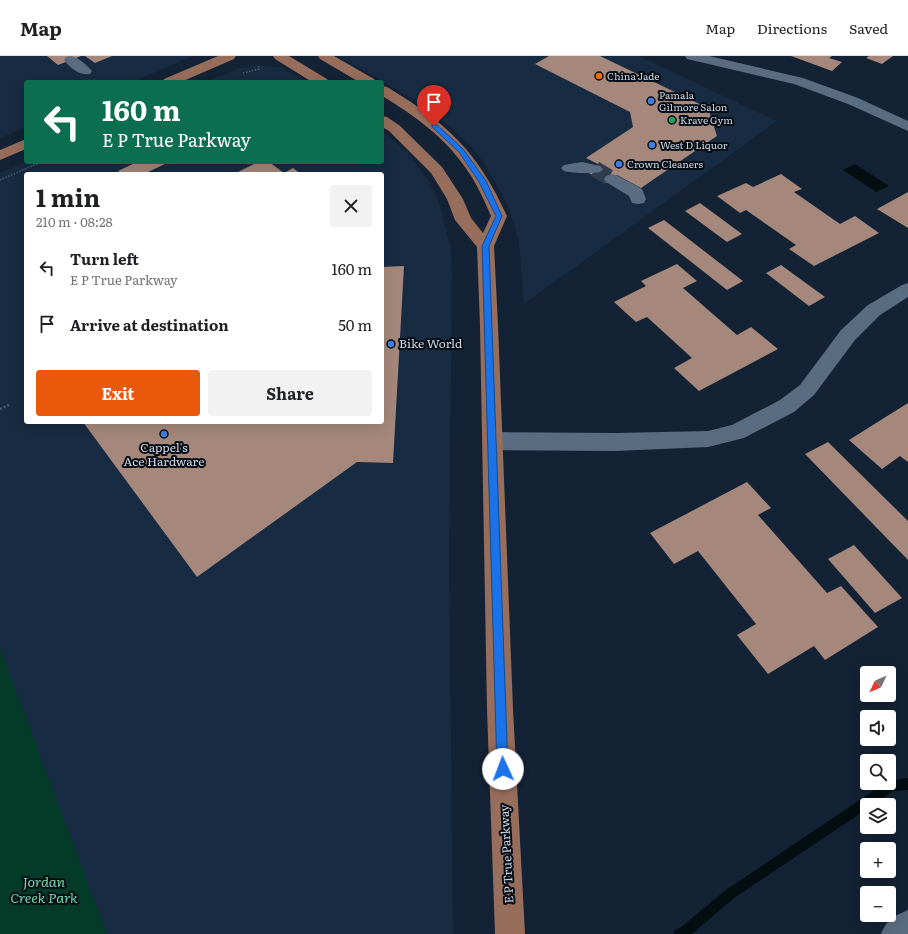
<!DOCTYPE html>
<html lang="en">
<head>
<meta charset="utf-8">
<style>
  :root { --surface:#fff; --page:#f2f2f2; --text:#202124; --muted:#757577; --line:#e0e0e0; --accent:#ea580c }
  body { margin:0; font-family:Literata,serif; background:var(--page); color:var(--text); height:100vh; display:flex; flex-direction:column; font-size:15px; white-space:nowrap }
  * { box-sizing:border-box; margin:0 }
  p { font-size:13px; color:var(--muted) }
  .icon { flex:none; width:22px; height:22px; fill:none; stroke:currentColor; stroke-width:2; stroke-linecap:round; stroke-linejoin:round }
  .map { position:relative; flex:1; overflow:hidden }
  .sheet { position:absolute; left:24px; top:116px; width:360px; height:252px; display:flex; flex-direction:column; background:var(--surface); border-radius:4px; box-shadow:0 4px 16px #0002 }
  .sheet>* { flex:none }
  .guide { position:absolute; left:24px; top:24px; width:360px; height:84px; border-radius:4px; box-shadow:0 4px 16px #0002; background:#0b6e4f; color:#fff; overflow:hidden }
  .needle { width:26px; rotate:226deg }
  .controls { position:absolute; left:860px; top:610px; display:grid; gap:8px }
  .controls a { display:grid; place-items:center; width:36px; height:36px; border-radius:4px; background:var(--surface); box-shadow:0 4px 16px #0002; font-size:20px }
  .pin { position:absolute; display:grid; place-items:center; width:34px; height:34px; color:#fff; margin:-41px -17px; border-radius:50% 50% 50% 0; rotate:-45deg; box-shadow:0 0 4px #0007 }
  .pin .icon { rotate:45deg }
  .me { position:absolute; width:44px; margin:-22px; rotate:358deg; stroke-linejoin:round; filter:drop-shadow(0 0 3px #0008) }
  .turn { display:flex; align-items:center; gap:14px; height:84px; padding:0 12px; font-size:18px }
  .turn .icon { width:52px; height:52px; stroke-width:2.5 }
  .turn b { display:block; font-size:28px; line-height:34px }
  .round { display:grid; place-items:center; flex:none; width:42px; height:42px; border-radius:4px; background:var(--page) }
  .summary { display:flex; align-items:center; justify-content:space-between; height:68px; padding:0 12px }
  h1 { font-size:24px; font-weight:700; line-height:30px }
  .primary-button { display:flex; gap:8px; margin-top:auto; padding:8px 12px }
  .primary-button a { flex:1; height:46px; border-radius:4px; background:var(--accent); color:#fff; font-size:16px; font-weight:700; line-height:46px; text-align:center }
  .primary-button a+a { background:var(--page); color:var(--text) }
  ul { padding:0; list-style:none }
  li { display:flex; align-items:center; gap:12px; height:56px; padding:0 12px }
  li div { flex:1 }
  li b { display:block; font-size:15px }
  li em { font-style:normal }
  header { display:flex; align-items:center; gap:24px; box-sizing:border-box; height:56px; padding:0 20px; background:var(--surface); border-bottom:1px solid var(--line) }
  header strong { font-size:19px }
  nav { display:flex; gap:22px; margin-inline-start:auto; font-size:14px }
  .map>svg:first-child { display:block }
  .built { fill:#172b42; fill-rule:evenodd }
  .green { fill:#033b28 }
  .water { fill:#040e11 }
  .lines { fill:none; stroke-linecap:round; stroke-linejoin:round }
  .stream { fill:#040e11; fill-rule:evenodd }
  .building { fill:#a5887b }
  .minor-tunnel { stroke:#2f3d4e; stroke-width:16; stroke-dasharray:16 8; stroke-linecap:butt }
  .path-far1 { stroke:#4f5c6c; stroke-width:1.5; stroke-dasharray:1.5 1.5; stroke-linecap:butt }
  .path { stroke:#4f5c6c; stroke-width:2.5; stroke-dasharray:2 2; stroke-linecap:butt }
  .minor { fill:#5a6c81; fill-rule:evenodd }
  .major { fill:#976d5b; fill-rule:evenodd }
  .route { fill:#1a73e8; stroke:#114b97 }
  .food-dot { fill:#e8710a; stroke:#060c13; stroke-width:1.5 }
  .shop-dot { fill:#3f7fe0; stroke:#060c13; stroke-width:1.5 }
  .leisure-dot { fill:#2e9e5b; stroke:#060c13; stroke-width:1.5 }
  .labels { text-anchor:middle; stroke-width:4; stroke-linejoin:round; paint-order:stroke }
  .far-poi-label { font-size:10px; fill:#cdd7e3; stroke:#060c13; text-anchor:start }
  .poi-label { font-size:12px; fill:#cdd7e3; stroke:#060c13; text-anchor:start }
  .street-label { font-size:12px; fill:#cdd7e3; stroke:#060c13 }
  .near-park-label { font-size:14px; font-style:italic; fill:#6dd9ad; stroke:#060c13 }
</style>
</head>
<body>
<header>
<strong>Map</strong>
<nav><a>Map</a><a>Directions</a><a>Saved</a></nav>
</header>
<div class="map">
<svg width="908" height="878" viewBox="0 0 908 878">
  <rect width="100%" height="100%" fill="#132234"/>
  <!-- built -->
  <path class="built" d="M0,0h193l-61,26h-106v45l-26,11z
    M339,0h300l138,65 -253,183 -5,-62 -6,-22 -8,-20 -21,-37 -13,-17 -32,-29 -18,-13z
    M257,9l26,3 25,14h-102l34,-14z
    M382,74l28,25 20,28 8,16 12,45 2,28 -3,289 4,373h-346l-107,-286v-475l26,-11h356zM26,118h356v248h-356z"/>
  <!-- green -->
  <path class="green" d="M0,592l107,286h-107z"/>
  <!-- water -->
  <path class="water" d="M855,108l34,22 -13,6 -33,-22z"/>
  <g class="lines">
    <!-- stream -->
    <path class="stream" d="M908,722v12l-14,1 -22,14h-5v4l-133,89 -42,36h-19l2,-4 6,-3 45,-37 159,-107h4v-2z"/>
  </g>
  <!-- building -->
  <path class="building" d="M47,0h34l-23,9z
    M85,0h27l-17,7z
    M549,0h51l108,52 9,28 -76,52 -24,-13 -11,8 -17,-10 11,-8 -14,-7 47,-31 -3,-15 -95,-48z
    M791,0h41l-3,2 13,4 -10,9z
    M869,0h24l-11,8 -16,-6z
    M137,106h32l-25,12h-22l-4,-3z
    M258,106h11l15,11 9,-5 8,6h-67z
    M781,118l21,15 -8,3 46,32 15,-8 24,17 -65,33 -25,-17 7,-4 -50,-35 -6,3 -23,-17 29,-13 7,4z
    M908,136v36l-31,-19z
    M700,147l42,31 -15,8 -42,-31z
    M664,164l79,61 -16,9 -79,-62z
    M677,208l20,17 -14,7 54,47 14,-8 27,22 -79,42 -25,-23 18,-10 -45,-41 -11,5 -22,-20 32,-16 -5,-5z
    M781,209l44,32 -16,9 -43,-33z
    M404,210l-11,197 -36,-1 -160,115 -114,-155h299v-155z
    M908,347v59l-8,-6 -18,13 -33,-29z
    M828,386l80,79v39l-103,-106z
    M747,426l24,26 -13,7 69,78 14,-7 37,41 -53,33 -11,-14 -46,28 -31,-39 19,-11 -58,-73 -24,13 -24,-31z
    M854,489l48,53 -27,15 -47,-54z"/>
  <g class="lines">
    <!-- minor-tunnel -->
    <path class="minor-tunnel" d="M595,113l17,10"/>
    <!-- path-far1 -->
    <path class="path-far1" d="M243,17l16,-4v-4
      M0,124l41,-18"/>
    <!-- path -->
    <path class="path" d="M0,353l11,-5"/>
    <!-- minor -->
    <path class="minor" d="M71,0c8,2 16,9 21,15l-2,3c-10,2 -20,-6 -26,-14l2,-3z
      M685,0h24l94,22 55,20 50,23v10l-60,-27 -54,-20 -107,-25z
      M582,106l18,4 3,3 -3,3c-6,2 -30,1 -36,-1l-3,-3 3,-3z
      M612,118l6,2 24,13 4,10 -2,4 -6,1 -6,-1 -3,-7 -23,-14 -2,-3 2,-3z
      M908,227v14l-28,18 -25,25 -41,55 -20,17 -50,26 -36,9 -92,4 -124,-1 -7,-3 -3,-6 3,-6 7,-3 124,1 92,-2 24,-6 48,-25 20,-15 41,-55 27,-25 34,-20z
      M908,854v24h-27c6,-15 13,-18 27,-24z"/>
    <!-- major -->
    <path class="major" d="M218,0h18l-2,3 -53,23h-19l2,-3z
      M273,0h16l38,23 2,3h-17l-37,-23z
      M318,0h16l40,23 2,3h-17l-39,-23z
      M382,30l5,1c60,36 91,65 120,129l-13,30 4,79 15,384 12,225h-30l-8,-225 -7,-384 -3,-78 -22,-27 -8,-21 -16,-26 -42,-42 -7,-4v-11l5,1 12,8 43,42 21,32 8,19 12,15 8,-17c-7,-16 -14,-32 -24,-46 -21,-32 -53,-55 -85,-74z
      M26,83v10l-26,11v-10z"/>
  </g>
  <!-- route -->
  <path class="route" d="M432,69h5l26,24 23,32 16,35 -13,30 19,523 -1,4 -4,2 -4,-2 -2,-4 -15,-523 14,-30 -17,-34 -20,-30 -27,-25z"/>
  <!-- markers -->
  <circle class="food-dot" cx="599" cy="20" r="4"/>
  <g class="shop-dot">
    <circle cx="651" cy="45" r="4"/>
    <circle cx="652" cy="89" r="4"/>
    <circle cx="619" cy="108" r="4"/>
    <circle cx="391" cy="288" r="4"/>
    <circle cx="164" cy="378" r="4"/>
  </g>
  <circle class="leisure-dot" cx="672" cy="64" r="4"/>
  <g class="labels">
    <!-- far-poi labels -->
    <g class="far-poi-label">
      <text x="607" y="24">China Jade</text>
      <text x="659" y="43">Pamala<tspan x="659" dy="12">Gilmore Salon</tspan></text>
      <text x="680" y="68">Krave Gym</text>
      <text x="660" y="93">West D Liquor</text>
      <text x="627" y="112">Crown Cleaners</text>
    </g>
    <!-- poi labels -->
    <g class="poi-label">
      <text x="399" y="292">Bike World</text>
      <text x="164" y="396" text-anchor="middle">Cappel's<tspan x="164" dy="14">Ace Hardware</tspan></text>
    </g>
    <!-- street labels -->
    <g class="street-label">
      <text transform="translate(507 798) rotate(-93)" y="4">E P True Parkway</text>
    </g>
    <!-- near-park labels -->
    <g class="near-park-label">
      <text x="44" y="831">Jordan<tspan x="44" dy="16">Creek Park</tspan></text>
    </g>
  </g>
</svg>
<div class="controls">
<a><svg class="needle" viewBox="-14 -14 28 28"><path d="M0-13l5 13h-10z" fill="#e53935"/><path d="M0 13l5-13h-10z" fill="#757577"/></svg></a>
<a><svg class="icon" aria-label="sound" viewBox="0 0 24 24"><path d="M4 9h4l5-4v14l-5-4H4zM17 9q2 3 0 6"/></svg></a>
<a><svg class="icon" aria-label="search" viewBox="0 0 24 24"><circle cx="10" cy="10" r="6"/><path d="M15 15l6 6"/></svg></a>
<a><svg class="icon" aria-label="layers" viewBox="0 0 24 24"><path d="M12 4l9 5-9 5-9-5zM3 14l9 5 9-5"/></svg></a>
<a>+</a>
<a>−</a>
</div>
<div class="pin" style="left:434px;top:70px;background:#d93025"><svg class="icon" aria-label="arrive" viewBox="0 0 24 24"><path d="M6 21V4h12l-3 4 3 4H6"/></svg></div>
<svg class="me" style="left:503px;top:713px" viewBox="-20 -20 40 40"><circle r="19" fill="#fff"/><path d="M0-13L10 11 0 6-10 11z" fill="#1a73e8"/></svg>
<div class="guide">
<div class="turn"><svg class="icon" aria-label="left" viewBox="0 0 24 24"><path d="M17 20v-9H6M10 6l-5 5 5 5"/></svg><div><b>160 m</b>E P True Parkway</div></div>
</div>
<section class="sheet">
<div class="summary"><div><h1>1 min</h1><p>210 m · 08:28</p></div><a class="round"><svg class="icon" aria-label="close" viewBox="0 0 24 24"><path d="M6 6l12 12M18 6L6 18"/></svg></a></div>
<ul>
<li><svg class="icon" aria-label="left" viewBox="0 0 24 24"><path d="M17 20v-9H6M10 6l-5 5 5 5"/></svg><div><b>Turn left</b><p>E P True Parkway</p></div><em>160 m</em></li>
<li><svg class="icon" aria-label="arrive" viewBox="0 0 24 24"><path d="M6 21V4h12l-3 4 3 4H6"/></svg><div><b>Arrive at destination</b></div><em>50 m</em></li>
</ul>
<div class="primary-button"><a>Exit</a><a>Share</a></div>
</section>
</div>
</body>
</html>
